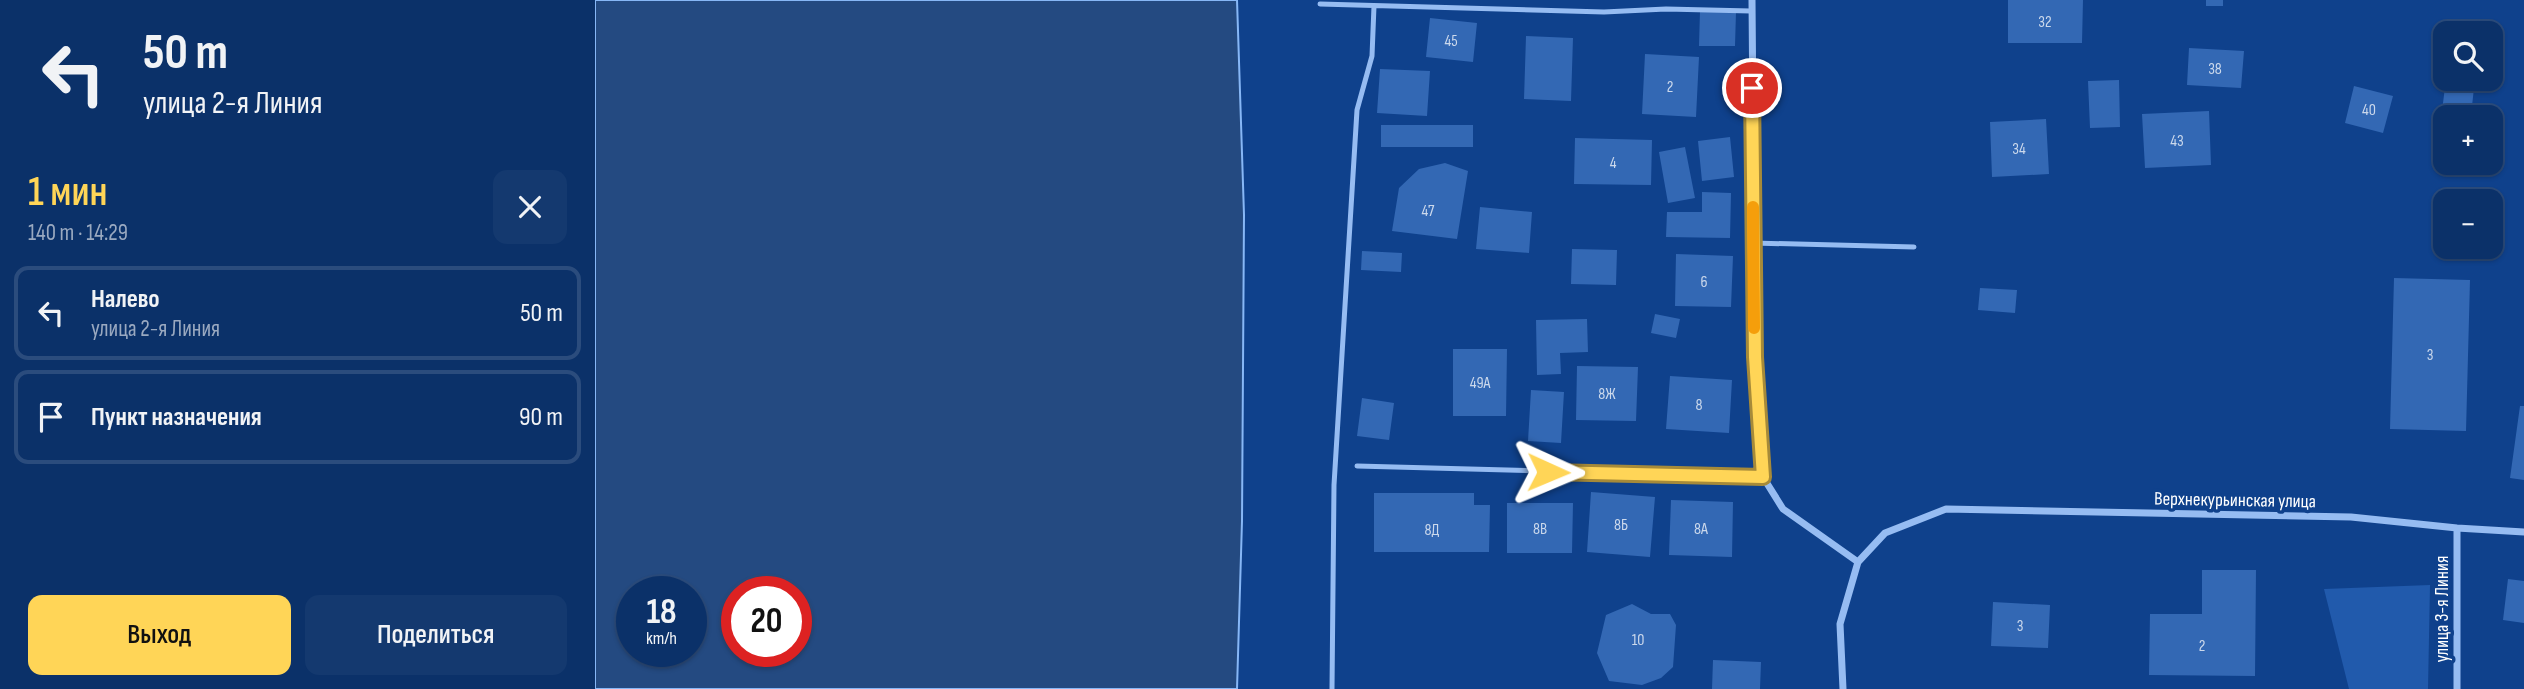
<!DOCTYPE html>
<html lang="ru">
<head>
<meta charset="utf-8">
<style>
  :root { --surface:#0b3169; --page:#14396f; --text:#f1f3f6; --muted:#9aa9c0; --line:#2b4c7d; --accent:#ffd557 }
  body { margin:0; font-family:"Sofia Sans Condensed",sans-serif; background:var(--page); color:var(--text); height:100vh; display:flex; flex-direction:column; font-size:26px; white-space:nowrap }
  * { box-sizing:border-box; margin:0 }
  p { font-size:23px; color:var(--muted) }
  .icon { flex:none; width:38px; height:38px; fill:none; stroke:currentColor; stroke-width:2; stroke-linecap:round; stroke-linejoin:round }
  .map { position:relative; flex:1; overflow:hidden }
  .sheet { display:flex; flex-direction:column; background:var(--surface); width:595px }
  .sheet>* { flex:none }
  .banner { background:#0b3169; color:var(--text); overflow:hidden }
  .buttons { position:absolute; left:1838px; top:21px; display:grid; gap:14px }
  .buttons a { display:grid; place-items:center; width:70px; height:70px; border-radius:14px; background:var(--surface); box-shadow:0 2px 5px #0004,0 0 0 2px var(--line); font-size:35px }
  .speed { position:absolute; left:21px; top:576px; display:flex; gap:14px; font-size:35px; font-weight:700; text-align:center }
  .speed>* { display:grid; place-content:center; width:91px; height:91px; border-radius:50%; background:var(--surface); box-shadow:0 2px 5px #0004,0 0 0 2px var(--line); line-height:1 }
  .speed small { font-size:18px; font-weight:400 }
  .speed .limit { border:10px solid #d22; background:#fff; color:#111 }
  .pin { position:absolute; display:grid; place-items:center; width:60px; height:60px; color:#fff; margin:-30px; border:4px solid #fff; border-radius:50%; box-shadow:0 2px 7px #0007 }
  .me { position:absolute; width:77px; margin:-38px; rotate:91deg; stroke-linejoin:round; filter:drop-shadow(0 0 5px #0008) }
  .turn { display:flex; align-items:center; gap:24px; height:147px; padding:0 28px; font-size:32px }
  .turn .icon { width:91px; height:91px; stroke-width:2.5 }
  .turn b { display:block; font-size:49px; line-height:60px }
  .round { display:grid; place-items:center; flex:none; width:74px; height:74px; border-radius:14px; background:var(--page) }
  .overview { display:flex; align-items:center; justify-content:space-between; height:119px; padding:0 28px }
  h1 { font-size:42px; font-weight:600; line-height:52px; color:var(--accent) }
  .cta { display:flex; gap:14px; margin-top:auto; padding:14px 28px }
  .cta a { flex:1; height:80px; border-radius:14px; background:var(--accent); color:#111; font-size:28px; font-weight:600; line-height:80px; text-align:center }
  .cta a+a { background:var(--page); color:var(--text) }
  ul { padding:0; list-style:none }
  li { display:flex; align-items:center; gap:21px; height:94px; margin:0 14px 10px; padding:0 14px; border:4px solid var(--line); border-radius:14px }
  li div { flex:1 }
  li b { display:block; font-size:26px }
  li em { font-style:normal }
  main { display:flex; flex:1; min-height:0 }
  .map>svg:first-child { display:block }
  .green { fill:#215aac }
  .water { fill:#244a81; stroke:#87b7f6; stroke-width:2; fill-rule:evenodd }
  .building { fill:#3368b4 }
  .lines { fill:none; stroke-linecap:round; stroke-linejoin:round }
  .service { stroke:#96bcf2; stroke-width:5 }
  .minor { stroke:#96bcf2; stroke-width:7 }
  .route-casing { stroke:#a68a39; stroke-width:18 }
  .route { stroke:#ffd557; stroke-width:12 }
  .slow { stroke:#f59e0b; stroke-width:12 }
  .labels { text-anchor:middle; stroke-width:7; stroke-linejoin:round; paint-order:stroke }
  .number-label { font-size:16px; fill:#ccd9ec }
  .street-label { font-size:19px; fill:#fff; stroke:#0f418c }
</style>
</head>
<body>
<main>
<section class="sheet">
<div class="banner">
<div class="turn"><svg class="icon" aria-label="left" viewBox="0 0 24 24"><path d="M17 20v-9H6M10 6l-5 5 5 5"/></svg><div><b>50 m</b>улица 2-я Линия</div></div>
</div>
<div class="overview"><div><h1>1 мин</h1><p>140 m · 14:29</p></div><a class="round"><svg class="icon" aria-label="close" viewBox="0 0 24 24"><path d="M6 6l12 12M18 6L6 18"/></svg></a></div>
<ul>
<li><svg class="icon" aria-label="left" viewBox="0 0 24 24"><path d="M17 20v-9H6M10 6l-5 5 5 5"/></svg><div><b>Налево</b><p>улица 2-я Линия</p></div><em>50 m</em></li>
<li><svg class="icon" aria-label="arrive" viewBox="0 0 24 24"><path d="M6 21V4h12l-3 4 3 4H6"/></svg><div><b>Пункт назначения</b></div><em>90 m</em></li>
</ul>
<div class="cta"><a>Выход</a><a>Поделиться</a></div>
</section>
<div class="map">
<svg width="1929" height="689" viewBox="0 0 1929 689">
  <rect width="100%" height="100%" fill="#0f418c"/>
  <!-- green -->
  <path class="green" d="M1835,585l-2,104h-79l-25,-100z"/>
  <!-- water -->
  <path class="water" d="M0,0h642l7,215 -2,306 -5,168h-642zM37,592h59v59h-59zM142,592h59v59h-59z"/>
  <!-- building -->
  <path class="building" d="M1413,0h75l-1,43h-74z
    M1611,0h17v6h-17z
    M1105,11l36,1 -1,34h-36z
    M835,18l47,5 -4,39 -47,-5z
    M931,36l47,2 -2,63 -47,-2z
    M1594,48l55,3 -3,37 -54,-3z
    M1050,54l54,3 -3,60 -54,-3z
    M785,69l50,2 -3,45 -50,-3z
    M1851,79h29l-4,36 -29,-4z
    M1524,80l1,47 -30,1 -2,-47z
    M1759,86l39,10 -10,37 -38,-10z
    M1614,111l2,54 -66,3 -3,-54z
    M1451,119l3,55 -57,3 -2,-55z
    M786,125h92v22h-92z
    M1135,137l4,40 -32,4 -4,-40z
    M980,138l77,2 -1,45 -77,-1z
    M1090,147l10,51 -27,5 -9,-51z
    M850,163l23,8 -11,68 -65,-8 7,-43 20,-19z
    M1107,192l29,1 -1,45 -64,-1 1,-25h35z
    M885,207l52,5 -3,41 -53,-4z
    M977,249l45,1 -1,35 -45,-1z
    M767,251l40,2 -1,19 -40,-2z
    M1081,254l57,2 -2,51 -56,-1z
    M1799,278l76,2 -4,151 -76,-2z
    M1385,288l37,2 -2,23 -37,-3z
    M1060,314l25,5 -4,19 -25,-5z
    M992,319l1,33 -28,1 1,21 -24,1 -1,-55z
    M858,349h54l-1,67h-53z
    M982,366l61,1 -2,54 -60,-1z
    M1075,376l62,4 -3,53 -63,-4z
    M936,390l33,2 -3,51 -33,-2z
    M767,398l32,5 -5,37 -32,-4z
    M1925,406h4v74l-14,-2z
    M996,492l64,5 -5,60 -63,-5z
    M779,493h100v12h16l-1,47h-115z
    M1076,500l62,2 -1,55 -63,-2z
    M912,503h66l-1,50h-65z
    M1607,570h54l-1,106 -106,-1 1,-61h52z
    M1913,579l16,2v42l-21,-3z
    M1398,602l57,3 -2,43 -57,-2z
    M1037,604l19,10h19l6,11 -3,42 -12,11 -19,7 -33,-4 -12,-28 9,-38z
    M1118,660l48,2 -1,27h-48z"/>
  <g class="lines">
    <!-- service -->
    <path class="service" d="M725,4l284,8 62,-3 85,2
      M1158,243l161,4
      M762,466l406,11
      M737,689l2,-204 23,-375 15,-54 2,-50"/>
    <!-- minor -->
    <path class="minor" d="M1157,0l3,357 8,120 20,32 75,53
      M1862,528v161
      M1248,689l-3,-65 18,-62 27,-29 61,-24 405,8 106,11 67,4"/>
  </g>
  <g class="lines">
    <defs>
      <path id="route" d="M953,472l215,5 -8,-120 -3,-269"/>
    </defs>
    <!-- route casing -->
    <use href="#route" class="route-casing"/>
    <!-- route -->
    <use href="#route" class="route"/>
    <!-- slow -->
    <path class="slow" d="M1158,207l1,121"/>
  </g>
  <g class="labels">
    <!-- number labels -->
    <g class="number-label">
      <text x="1450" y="27">32</text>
      <text x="856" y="46">45</text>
      <text x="1620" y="74">38</text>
      <text x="1075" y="92">2</text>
      <text x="1774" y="115">40</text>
      <text x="1582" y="146">43</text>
      <text x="1424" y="154">34</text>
      <text x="1018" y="168">4</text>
      <text x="833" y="216">47</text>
      <text x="1109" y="287">6</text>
      <text x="1835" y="360">3</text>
      <text x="885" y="388">49А</text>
      <text x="1012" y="399">8Ж</text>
      <text x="1104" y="410">8</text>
      <text x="1026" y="530">8Б</text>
      <text x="945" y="534">8В</text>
      <text x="1106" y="534">8А</text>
      <text x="837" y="535">8Д</text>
      <text x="1425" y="631">3</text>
      <text x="1043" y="645">10</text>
      <text x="1607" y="651">2</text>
    </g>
    <!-- street labels -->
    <g class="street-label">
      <text transform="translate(1640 499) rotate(1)" y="7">Верхнекурьинская улица</text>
      <text transform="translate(1846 609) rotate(-90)" y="7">улица 3-я Линия</text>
    </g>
  </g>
</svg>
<div class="buttons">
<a><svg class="icon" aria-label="search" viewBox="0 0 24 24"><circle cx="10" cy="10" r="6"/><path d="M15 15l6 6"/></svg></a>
<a>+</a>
<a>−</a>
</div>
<div class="speed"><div>18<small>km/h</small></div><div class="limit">20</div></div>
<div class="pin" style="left:1157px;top:88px;background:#d93025"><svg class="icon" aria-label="arrive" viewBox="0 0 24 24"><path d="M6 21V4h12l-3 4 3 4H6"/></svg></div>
<svg class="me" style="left:953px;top:472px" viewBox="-20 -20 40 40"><path d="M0-17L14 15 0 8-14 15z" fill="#ffd557" stroke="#fff" stroke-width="4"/></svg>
</div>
</main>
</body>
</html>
